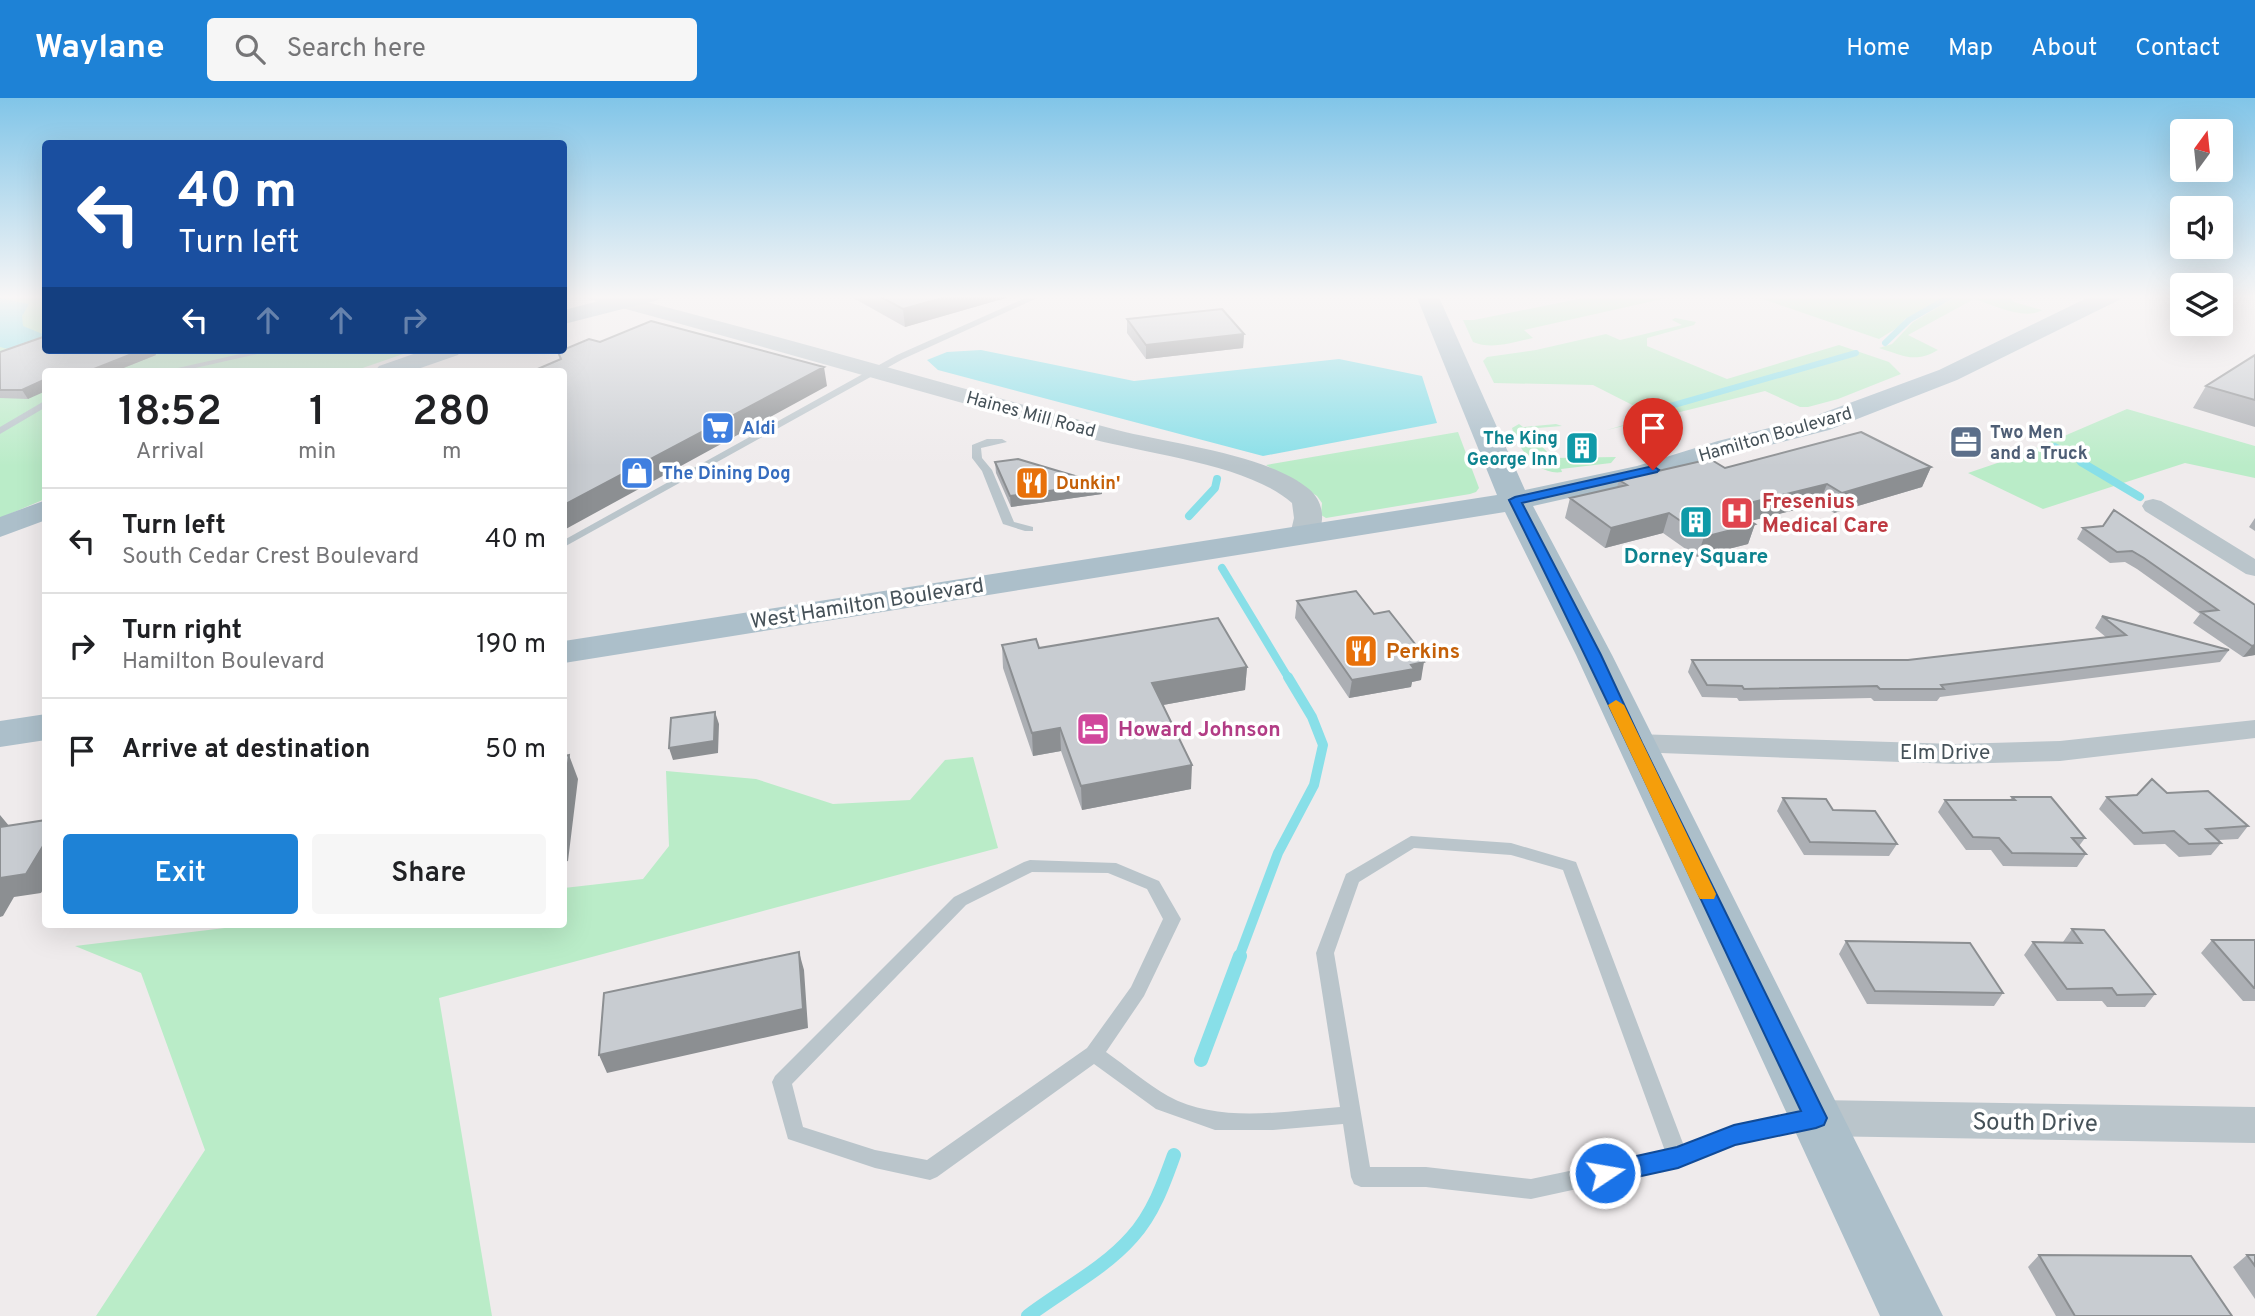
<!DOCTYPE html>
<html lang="en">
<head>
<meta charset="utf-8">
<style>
  :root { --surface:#fff; --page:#f6f6f6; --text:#202124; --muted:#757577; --line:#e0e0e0; --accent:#1e82d6 }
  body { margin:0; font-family:Overpass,sans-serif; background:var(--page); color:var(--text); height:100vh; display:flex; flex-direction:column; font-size:26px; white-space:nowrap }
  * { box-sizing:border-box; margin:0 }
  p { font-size:23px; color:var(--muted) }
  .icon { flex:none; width:38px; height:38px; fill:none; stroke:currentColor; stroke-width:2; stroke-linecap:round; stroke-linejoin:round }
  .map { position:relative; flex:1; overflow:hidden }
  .details { position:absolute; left:42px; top:270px; width:525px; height:560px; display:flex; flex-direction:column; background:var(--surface); border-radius:7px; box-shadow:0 7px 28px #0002 }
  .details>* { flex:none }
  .banner { position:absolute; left:42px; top:42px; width:525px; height:214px; border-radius:7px; box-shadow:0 7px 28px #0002; background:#1a4fa0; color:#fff; overflow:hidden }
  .needle { width:46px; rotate:15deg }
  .tools { position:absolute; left:2170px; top:21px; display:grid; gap:14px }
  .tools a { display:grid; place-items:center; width:63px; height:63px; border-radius:7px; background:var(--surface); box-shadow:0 7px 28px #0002; font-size:35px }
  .pin { position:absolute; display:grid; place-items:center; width:60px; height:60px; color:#fff; margin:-72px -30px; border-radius:50% 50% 50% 0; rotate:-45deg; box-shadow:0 0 7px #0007 }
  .pin .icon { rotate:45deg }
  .me { position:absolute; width:77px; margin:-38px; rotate:78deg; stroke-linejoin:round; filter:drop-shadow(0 0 5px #0008) }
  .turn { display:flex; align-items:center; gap:24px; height:147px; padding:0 21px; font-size:32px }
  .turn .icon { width:91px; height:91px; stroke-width:2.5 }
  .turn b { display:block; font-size:49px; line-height:60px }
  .lanes { display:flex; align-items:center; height:66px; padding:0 21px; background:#0003; justify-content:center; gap:35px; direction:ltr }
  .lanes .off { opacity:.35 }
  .eta { display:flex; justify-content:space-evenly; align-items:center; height:119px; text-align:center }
  .eta b { font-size:42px; font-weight:600; line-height:49px }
  .cta { display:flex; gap:14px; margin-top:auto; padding:14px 21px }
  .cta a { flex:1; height:80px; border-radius:7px; background:var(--accent); color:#fff; font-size:28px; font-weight:600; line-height:80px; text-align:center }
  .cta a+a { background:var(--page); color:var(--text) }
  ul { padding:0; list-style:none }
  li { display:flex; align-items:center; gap:21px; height:105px; padding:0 21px; border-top:2px solid var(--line) }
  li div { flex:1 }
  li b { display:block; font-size:26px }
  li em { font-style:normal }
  header { display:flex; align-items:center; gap:42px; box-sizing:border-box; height:98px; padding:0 35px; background:var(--accent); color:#fff }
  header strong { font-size:33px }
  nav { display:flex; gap:38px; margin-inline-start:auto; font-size:24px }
  .search { width:490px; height:63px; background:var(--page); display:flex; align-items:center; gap:18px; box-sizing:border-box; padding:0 24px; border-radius:7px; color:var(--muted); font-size:26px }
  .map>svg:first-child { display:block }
  .green { fill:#baecc8 }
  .water { fill:#88dfe8 }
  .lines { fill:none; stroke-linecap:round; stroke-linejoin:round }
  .stream-far3 { stroke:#88dfe8; stroke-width:6 }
  .stream-far2 { stroke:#88dfe8; stroke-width:8 }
  .stream-far1 { stroke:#88dfe8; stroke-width:10 }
  .stream { stroke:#88dfe8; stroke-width:14 }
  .service { fill:#bac5cb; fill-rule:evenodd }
  .minor { fill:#bac5cb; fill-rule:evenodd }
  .tertiary { fill:#bac5cb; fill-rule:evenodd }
  .primary { fill:#acbfca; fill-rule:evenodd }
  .wall { fill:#acafb4 }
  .shaded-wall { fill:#8c8f92 }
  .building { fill:#c8ccd1; stroke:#8c8f92; stroke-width:2 }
  .route { fill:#1a73e8; stroke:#114b97; stroke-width:2 }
  .slow { fill:#f59e0b }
  .labels { text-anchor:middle; stroke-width:7; stroke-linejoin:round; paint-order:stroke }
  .far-street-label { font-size:18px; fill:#455158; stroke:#fff }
  .far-shop-label { font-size:18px; font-weight:bold; fill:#366cbe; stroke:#fff; text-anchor:start }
  .far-service-label { font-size:18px; font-weight:bold; fill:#4e5e75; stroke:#fff; text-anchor:start }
  .far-culture-label { font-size:18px; font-weight:bold; fill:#0d838f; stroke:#fff; text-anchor:end }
  .far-food-label { font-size:18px; font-weight:bold; fill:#c56008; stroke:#fff; text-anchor:start }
  .health-label { font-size:21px; font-weight:bold; fill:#be3a42; stroke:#fff; text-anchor:start }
  .culture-label { font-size:21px; font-weight:bold; fill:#0d838f; stroke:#fff }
  .street-label { font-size:21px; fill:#455158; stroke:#fff }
  .food-label { font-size:21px; font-weight:bold; fill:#c56008; stroke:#fff; text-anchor:start }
  .hotel-label { font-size:21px; font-weight:bold; fill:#b23c85; stroke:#fff; text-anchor:start }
  .near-street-label { font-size:24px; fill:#455158; stroke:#fff }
</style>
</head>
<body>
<header>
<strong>Waylane</strong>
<div class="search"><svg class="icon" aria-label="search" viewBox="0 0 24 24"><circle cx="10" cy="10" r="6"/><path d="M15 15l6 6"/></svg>Search here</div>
<nav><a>Home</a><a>Map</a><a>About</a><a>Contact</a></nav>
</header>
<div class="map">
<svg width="2255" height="1218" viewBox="0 0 2255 1218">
  <rect width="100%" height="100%" fill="#efebec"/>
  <!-- green -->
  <path class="green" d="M0,197h45l1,55h352l8,3 -52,18h-308l-1,128 -45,19z
    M1598,197h82l-156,35 9,8c-19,4 -41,12 -60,4l-10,-22h11z
    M1751,197h196l-15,11 -27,13 -5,7 -21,13z
    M1959,197h47l8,7 28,8c-17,11 -51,-6 -68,-11l-66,36 30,15c-24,14 -36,5 -59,-2l13,-4 21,-22z
    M1675,220l21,4 -2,3 -47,13v8l80,33 112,-34 50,17 12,12 -63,25 -30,8h-8l-35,-16 -158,39 47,-14 -61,-31 -99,-2 -11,-22 4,-4 49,-7 70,-16 14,6 62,-15 -10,-5z
    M2127,311l128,37v32l-70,-15 -142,46 -75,-36 47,-16z
    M1519,326l4,3 33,-3 6,2 -37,3 28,29 63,-1 -5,6 -50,6 1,3c-24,4 -44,-23 -50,-44z
    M1458,334l21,56 -3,4 -6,2 -144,24 -5,-3 1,-12 -5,-7 -51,-31z
    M973,659l25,91 -559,150 53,318h-396l109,-166 -64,-177 -66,-27 183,-22h306v-36l79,-9 26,-33 -3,-75 90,8 77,25 77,-4 35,-40z"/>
  <!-- water -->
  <path class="water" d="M0,200l29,6 -7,12 1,10 22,9v11l-20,7 -25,-6z
    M981,252l153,31 205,-22 83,17 15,47 -174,33 -325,-86 -11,-10 20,-8z"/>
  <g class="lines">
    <!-- stream-far3 -->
    <path class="stream-far3" d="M1885,245l24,-23 44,-25
      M1653,313l203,-58
      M2055,348l29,17"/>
    <!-- stream-far2 -->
    <path class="stream-far2" d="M2081,364l59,35
      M1189,418l26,-28 2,-9
      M1222,470l67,111"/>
    <!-- stream-far1 -->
    <path class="stream-far1" d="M1239,859l39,-104 36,-68 9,-40 -11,-28 -24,-40"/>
    <!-- stream -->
    <path class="stream" d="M1201,962l39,-104
      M1028,1218c34,-26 76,-47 104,-79 21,-23 32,-54 42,-82"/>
    <!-- service -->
    <path class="service" d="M1032,197h12l-141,64 -339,188v-7l333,-185z
      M258,252h17l-93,21h-18z
      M46,302v7l-46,27v-7z
      M987,341h15l5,3 -26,6 1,10 10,12 22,52 19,5v4h-8l-22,-7 -21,-53 -10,-13v-13z
      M1411,738l100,7 65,19 108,284 50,-20 74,-15 7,3 3,6 -3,6 -80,18 -57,23 -147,32 -105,-12h-65l-7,-3 -3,-7 -8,-53 -70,6h-58l-59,-21 -62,-45 -157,113 -7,3 -55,-12 -87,-29 -16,-57 3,-6 179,-179 70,-35 6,-2 86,3 43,18 22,38 -37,77 -38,56c20,14 41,32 62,44 51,28 117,15 172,11l-24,-154 30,-79zM1414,750l97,7 52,15 102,281 -134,28 -105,-12h-56l-36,-214 25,-71zM1032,774l76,1 39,16 16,30 -32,68 -44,61 -160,112 -52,-10 -72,-23 -11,-43 174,-179z"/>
    <!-- minor -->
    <path class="minor" d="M2153,401l8,2 94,58v17l-9,-2 -101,-63 -3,-5 3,-5z
      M2255,622v18l-195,23 -105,3 -321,-12 -10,-2 -5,-7 5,-7 10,-2 321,10 105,-3z
      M1816,1002l439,7v36l-439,-7 -14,-5 -6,-13 6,-13z"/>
    <!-- tertiary -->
    <path class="tertiary" d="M585,197h35c167,43 331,91 497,135 54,14 150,24 192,59 16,14 17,35 5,52l-10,3 -10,-3 -4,-6 4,-17 -2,-15c-42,-38 -144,-49 -200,-64 -168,-46 -335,-95 -504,-140z"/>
    <!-- primary -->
    <path class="primary" d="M622,197h39l-3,5 -94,24v-14z
      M1416,197h22l87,195 112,-24 81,-25 91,-23 130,-48 154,-75h29l-3,5 -162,80 -128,50 -91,23 -85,26 -120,27 79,149 331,661h-63l-304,-661 -71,-143 -941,151v-22l933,-146z
      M425,252h36l-3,5 -46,16h-37l4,-5z
      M46,402v20l-46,17v-20z
      M46,616v26l-46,7v-26z"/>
  </g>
  <!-- wall -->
  <path class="wall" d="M848,197h168l-111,32z
    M1127,221l117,15 -1,14 -97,11 -19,-26z
    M0,254l156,3 -40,16h-70l-18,28 -28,-1z
    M2255,257v72l-62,-19 13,-22z
    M995,364l107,32 -91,13 -15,-34z
    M1931,369l-9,20 -88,26 -15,-9 -69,17 5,3 -7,20 -51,13 -34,-24 -58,15 -40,-30 5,-20 47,-11 2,-7 106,-12z
    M2255,420v13l-6,-4z
    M2083,430l172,77v50l-12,2 -50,-34 7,-9 -63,-45 -12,-7 -15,1 -33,-24z
    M1297,503l77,13 49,40 -2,26 -9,2 -1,5 -62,11 -54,-80z
    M2102,518l127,34 -9,12 -280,35 -3,4h-63l-3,-3 -132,3 -2,-3 -35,-1 -14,-25 4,-12h216l199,-22 -12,-10z
    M1002,547l245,22 -2,23 -82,15 28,84 -109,21 -21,-59 -28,5 -30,-88z
    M2167,695l81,33 -10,13 -19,1 2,3 -10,12 -32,2 -14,-13 -31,1 -35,-36 8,-12z
    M2012,699l73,41 -6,8 7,8 -9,13 -74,-1 -12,-16h-25l-28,-38 7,-12h65z
    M1783,700l50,12 64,34 -8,12 -85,-1 -27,-44z
    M2072,831l83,65 -10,13h-38l-5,-6h-45l-33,-46 9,-13h30z
    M2212,842h43v61h-12l-42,-48z
    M1846,843l157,52 -9,13 -127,-2 -28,-50z
    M2039,1157l193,61h-176l-28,-49z
    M2247,1157h8v44l-22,-32z"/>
  <!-- shaded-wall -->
  <path class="shaded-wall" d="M953,197h63l-111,32 -2,-18z
    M1244,236l-1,14 -97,11v-14z
    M142,252h12l2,5 -40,16h-27z
    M824,269l3,19 -263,144v-25z
    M46,281v12l-18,8 -6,-9z
    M1931,369l-9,20 -88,26 8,-20z
    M1102,386v10l-91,13 -1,-11z
    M1827,386l-8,20 -97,24 7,-20z
    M1669,415l-6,20 -58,15 6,-20z
    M1755,426l-7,20 -51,13 7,-20z
    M2255,547v10l-12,2 9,-11z
    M1423,556l-2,9 3,-1 -3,18 -9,2 -1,5 -62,11 3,-18 59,-15 7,-10z
    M1247,569l-2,23 -93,17v-24z
    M715,614l4,12 -1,29 -45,7 -4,-12z
    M1060,630l1,23 -28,5 -1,-23z
    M569,657l9,24 -10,82 -4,1v-66z
    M1192,667l-1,24 -109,21 -1,-24z
    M0,717l15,18 -15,6z
    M46,743v44l-5,8 -27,4 -11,19 -3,1v-39z
    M799,854l5,18 4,58 -201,45 -8,-18z"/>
  <!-- building -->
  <path class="building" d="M877,197h76l-50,14z
    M1222,211l22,25 -98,11 -19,-26z
    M651,223l173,46 -260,138v-134h-31l28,-12 -3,-7 31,-13 11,3z
    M46,238v14h96l-53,21h-43v8l-24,11h-22v-38z
    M2255,257v45l-49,-14z
    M1861,334l70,35 -89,26 -15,-9 -98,24 26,16 -51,13 -35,-24 -58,15 -41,-30 57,-13 -8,-5 91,-21 15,9z
    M1018,361l84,25 -92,12 -15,-34z
    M2114,412l141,95v40l-3,1 -51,-34 17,-2 -74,-52 -12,-7 -15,1 -34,-24 20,-2z
    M1356,493l18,23 15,-3 34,43 -5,1 6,7 -13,3 3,4 -62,11 -55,-79z
    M2102,518l127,34 -288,35 3,4h-64l-3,-3 -133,3 -2,-3 -35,-1 -15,-25h216l218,-25z
    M1218,520l29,49 -95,16 40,82 -111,21 -21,-58 -28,5 -30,-88 34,-6 3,9z
    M715,614l-1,29 -45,7 2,-30z
    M569,657l-5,41v-40z
    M2152,681l15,14 41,-2 40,35 -42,3 15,14 -32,1 -15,-13 -31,2 -36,-36 30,-2z
    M2012,699h39l34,41h-13l14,16 -74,-1 -13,-15 -26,-1 -28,-37h70z
    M1783,700l43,1 7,11 42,1 22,33 -87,-2z
    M46,722v21l-20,33 -26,4v-51z
    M2072,831l32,1 51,64 -38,1 -5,-7 -45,1 -34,-47 49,1z
    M2212,842h43v48h-1z
    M1846,843l124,2 33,50 -128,-2z
    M799,854l4,57 -204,46 5,-62z
    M2039,1157l152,1 41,60h-157z
    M2247,1157h8v11z"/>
  <!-- sky -->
  <linearGradient id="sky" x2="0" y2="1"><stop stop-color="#81c5e8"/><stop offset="0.54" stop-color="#f8f6f6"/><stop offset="1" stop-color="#f8f6f6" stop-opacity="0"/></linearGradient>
  <rect width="2255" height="368" fill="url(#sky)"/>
  <!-- route -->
  <path class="route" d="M1653,368l6,4 -2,2 -135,31 79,152 41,88 185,375 -3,7 -8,3 -81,17 -57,23 -73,16 -9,-3 -3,-8 3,-7 9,-3 72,-16 57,-22 67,-14c-97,-203 -191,-409 -292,-611l6,-3z"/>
  <!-- slow -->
  <path class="slow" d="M1616,602l8,5 92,189 -2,5h-14l-3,-5 -89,-189z"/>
  <!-- icons -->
  <defs>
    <symbol id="supermarket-square" viewBox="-11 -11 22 22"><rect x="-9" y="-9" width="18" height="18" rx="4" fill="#3f7fe0" stroke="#fff"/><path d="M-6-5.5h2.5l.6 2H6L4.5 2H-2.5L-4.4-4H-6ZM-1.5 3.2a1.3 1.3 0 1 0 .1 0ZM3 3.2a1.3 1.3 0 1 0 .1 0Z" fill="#fff"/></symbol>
    <symbol id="office-square" viewBox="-11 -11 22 22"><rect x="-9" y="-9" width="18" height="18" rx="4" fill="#5c6f8a" stroke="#fff"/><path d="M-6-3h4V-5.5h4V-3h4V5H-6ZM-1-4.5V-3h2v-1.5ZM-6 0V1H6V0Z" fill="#fff"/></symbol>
    <symbol id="building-square" viewBox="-11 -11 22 22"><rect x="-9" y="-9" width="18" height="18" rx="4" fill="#0f9aa8" stroke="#fff"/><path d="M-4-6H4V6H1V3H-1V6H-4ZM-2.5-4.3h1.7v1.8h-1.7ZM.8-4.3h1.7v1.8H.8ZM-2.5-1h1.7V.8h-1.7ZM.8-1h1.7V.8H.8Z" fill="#fff"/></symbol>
    <symbol id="shop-square" viewBox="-11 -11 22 22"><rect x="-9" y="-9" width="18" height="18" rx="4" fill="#3f7fe0" stroke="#fff"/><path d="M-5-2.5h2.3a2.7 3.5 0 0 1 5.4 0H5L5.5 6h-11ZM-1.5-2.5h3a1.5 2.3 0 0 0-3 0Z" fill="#fff"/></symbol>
    <symbol id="restaurant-square" viewBox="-11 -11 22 22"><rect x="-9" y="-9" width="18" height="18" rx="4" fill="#e8710a" stroke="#fff"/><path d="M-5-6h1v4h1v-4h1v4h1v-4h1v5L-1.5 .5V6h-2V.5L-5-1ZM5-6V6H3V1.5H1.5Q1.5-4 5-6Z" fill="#fff"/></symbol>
    <symbol id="hospital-square" viewBox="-11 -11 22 22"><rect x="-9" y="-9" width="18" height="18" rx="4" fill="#e0444e" stroke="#fff"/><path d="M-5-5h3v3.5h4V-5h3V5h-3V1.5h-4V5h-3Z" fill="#fff"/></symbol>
    <symbol id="hotel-square" viewBox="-11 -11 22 22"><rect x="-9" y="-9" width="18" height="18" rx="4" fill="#d1479c" stroke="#fff"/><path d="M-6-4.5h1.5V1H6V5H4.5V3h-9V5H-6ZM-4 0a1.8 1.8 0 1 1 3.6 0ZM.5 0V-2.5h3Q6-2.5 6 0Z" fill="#fff"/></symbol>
  </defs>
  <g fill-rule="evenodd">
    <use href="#supermarket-square" x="699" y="311" width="38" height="38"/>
    <use href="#office-square" x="1947" y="325" width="38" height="38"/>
    <use href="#building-square" x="1563" y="331" width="38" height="38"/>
    <use href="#shop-square" x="618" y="356" width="38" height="38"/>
    <use href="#restaurant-square" x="1013" y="366" width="38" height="38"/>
    <use href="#hospital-square" x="1718" y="396" width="38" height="38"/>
    <use href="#building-square" x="1677" y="405" width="38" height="38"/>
    <use href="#restaurant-square" x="1342" y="534" width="38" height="38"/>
    <use href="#hotel-square" x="1074" y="612" width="38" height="38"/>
  </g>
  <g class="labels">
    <!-- far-street labels -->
    <g class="far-street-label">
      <text transform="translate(1031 316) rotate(15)" y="6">Haines Mill Road</text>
      <text transform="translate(1775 336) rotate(-16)" y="6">Hamilton Boulevard</text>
    </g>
    <!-- far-shop labels -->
    <g class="far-shop-label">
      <text x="742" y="336">Aldi</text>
      <text x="662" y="381">The Dining Dog</text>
    </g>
    <!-- far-service labels -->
    <g class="far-service-label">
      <text x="1990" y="340">Two Men<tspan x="1990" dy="21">and a Truck</tspan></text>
    </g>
    <!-- far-culture labels -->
    <g class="far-culture-label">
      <text x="1558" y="346">The King<tspan x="1558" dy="21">George Inn</tspan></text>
    </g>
    <!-- far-food labels -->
    <g class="far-food-label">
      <text x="1056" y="391">Dunkin'</text>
    </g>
    <!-- health labels -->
    <g class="health-label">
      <text x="1762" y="410">Fresenius<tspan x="1762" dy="24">Medical Care</tspan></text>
    </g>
    <!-- culture labels -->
    <g class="culture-label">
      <text x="1696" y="465">Dorney Square</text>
    </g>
    <!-- street labels -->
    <g class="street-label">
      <text transform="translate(867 505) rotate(-9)" y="7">West Hamilton Boulevard</text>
      <text x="1945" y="661">Elm Drive</text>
    </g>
    <!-- food labels -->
    <g class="food-label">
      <text x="1386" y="560">Perkins</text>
    </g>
    <!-- hotel labels -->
    <g class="hotel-label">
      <text x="1118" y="638">Howard Johnson</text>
    </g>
    <!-- near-street labels -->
    <g class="near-street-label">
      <text transform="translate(2035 1024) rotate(1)" y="8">South Drive</text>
    </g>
  </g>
</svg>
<div class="tools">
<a><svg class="needle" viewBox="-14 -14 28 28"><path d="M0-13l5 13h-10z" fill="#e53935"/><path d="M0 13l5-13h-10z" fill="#757577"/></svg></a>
<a><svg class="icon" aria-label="sound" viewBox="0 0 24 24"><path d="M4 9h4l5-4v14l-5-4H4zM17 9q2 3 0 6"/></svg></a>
<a><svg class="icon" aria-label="layers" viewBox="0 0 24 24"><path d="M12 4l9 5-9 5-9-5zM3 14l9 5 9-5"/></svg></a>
</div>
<div class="pin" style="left:1653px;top:372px;background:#d93025"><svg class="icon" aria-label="arrive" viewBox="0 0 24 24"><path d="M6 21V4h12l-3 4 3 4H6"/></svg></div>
<svg class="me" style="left:1605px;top:1075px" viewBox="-20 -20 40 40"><circle r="17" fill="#1a73e8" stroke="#fff" stroke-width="3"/><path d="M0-11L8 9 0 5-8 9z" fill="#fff"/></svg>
<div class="banner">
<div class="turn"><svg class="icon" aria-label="left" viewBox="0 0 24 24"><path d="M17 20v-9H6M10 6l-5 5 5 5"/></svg><div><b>40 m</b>Turn left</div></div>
<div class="lanes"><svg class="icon" aria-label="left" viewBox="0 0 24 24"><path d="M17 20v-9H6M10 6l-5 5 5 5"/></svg><svg class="icon off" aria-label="ahead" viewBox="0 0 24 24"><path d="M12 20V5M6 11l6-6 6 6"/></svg><svg class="icon off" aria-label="ahead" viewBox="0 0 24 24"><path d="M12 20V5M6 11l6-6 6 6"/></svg><svg class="icon off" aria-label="right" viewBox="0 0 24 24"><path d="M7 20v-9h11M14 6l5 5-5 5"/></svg></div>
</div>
<section class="details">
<div class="eta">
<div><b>18:52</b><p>Arrival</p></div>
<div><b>1</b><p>min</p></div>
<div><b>280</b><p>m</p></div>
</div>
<ul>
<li><svg class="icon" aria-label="left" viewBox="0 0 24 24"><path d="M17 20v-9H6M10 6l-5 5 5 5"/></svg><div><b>Turn left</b><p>South Cedar Crest Boulevard</p></div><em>40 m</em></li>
<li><svg class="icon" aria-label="right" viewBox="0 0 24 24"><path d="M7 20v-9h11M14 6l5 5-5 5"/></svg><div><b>Turn right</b><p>Hamilton Boulevard</p></div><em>190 m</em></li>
<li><svg class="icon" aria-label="arrive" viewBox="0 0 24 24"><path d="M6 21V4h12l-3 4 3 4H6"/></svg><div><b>Arrive at destination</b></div><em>50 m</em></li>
</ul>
<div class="cta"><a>Exit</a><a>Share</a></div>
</section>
</div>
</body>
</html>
